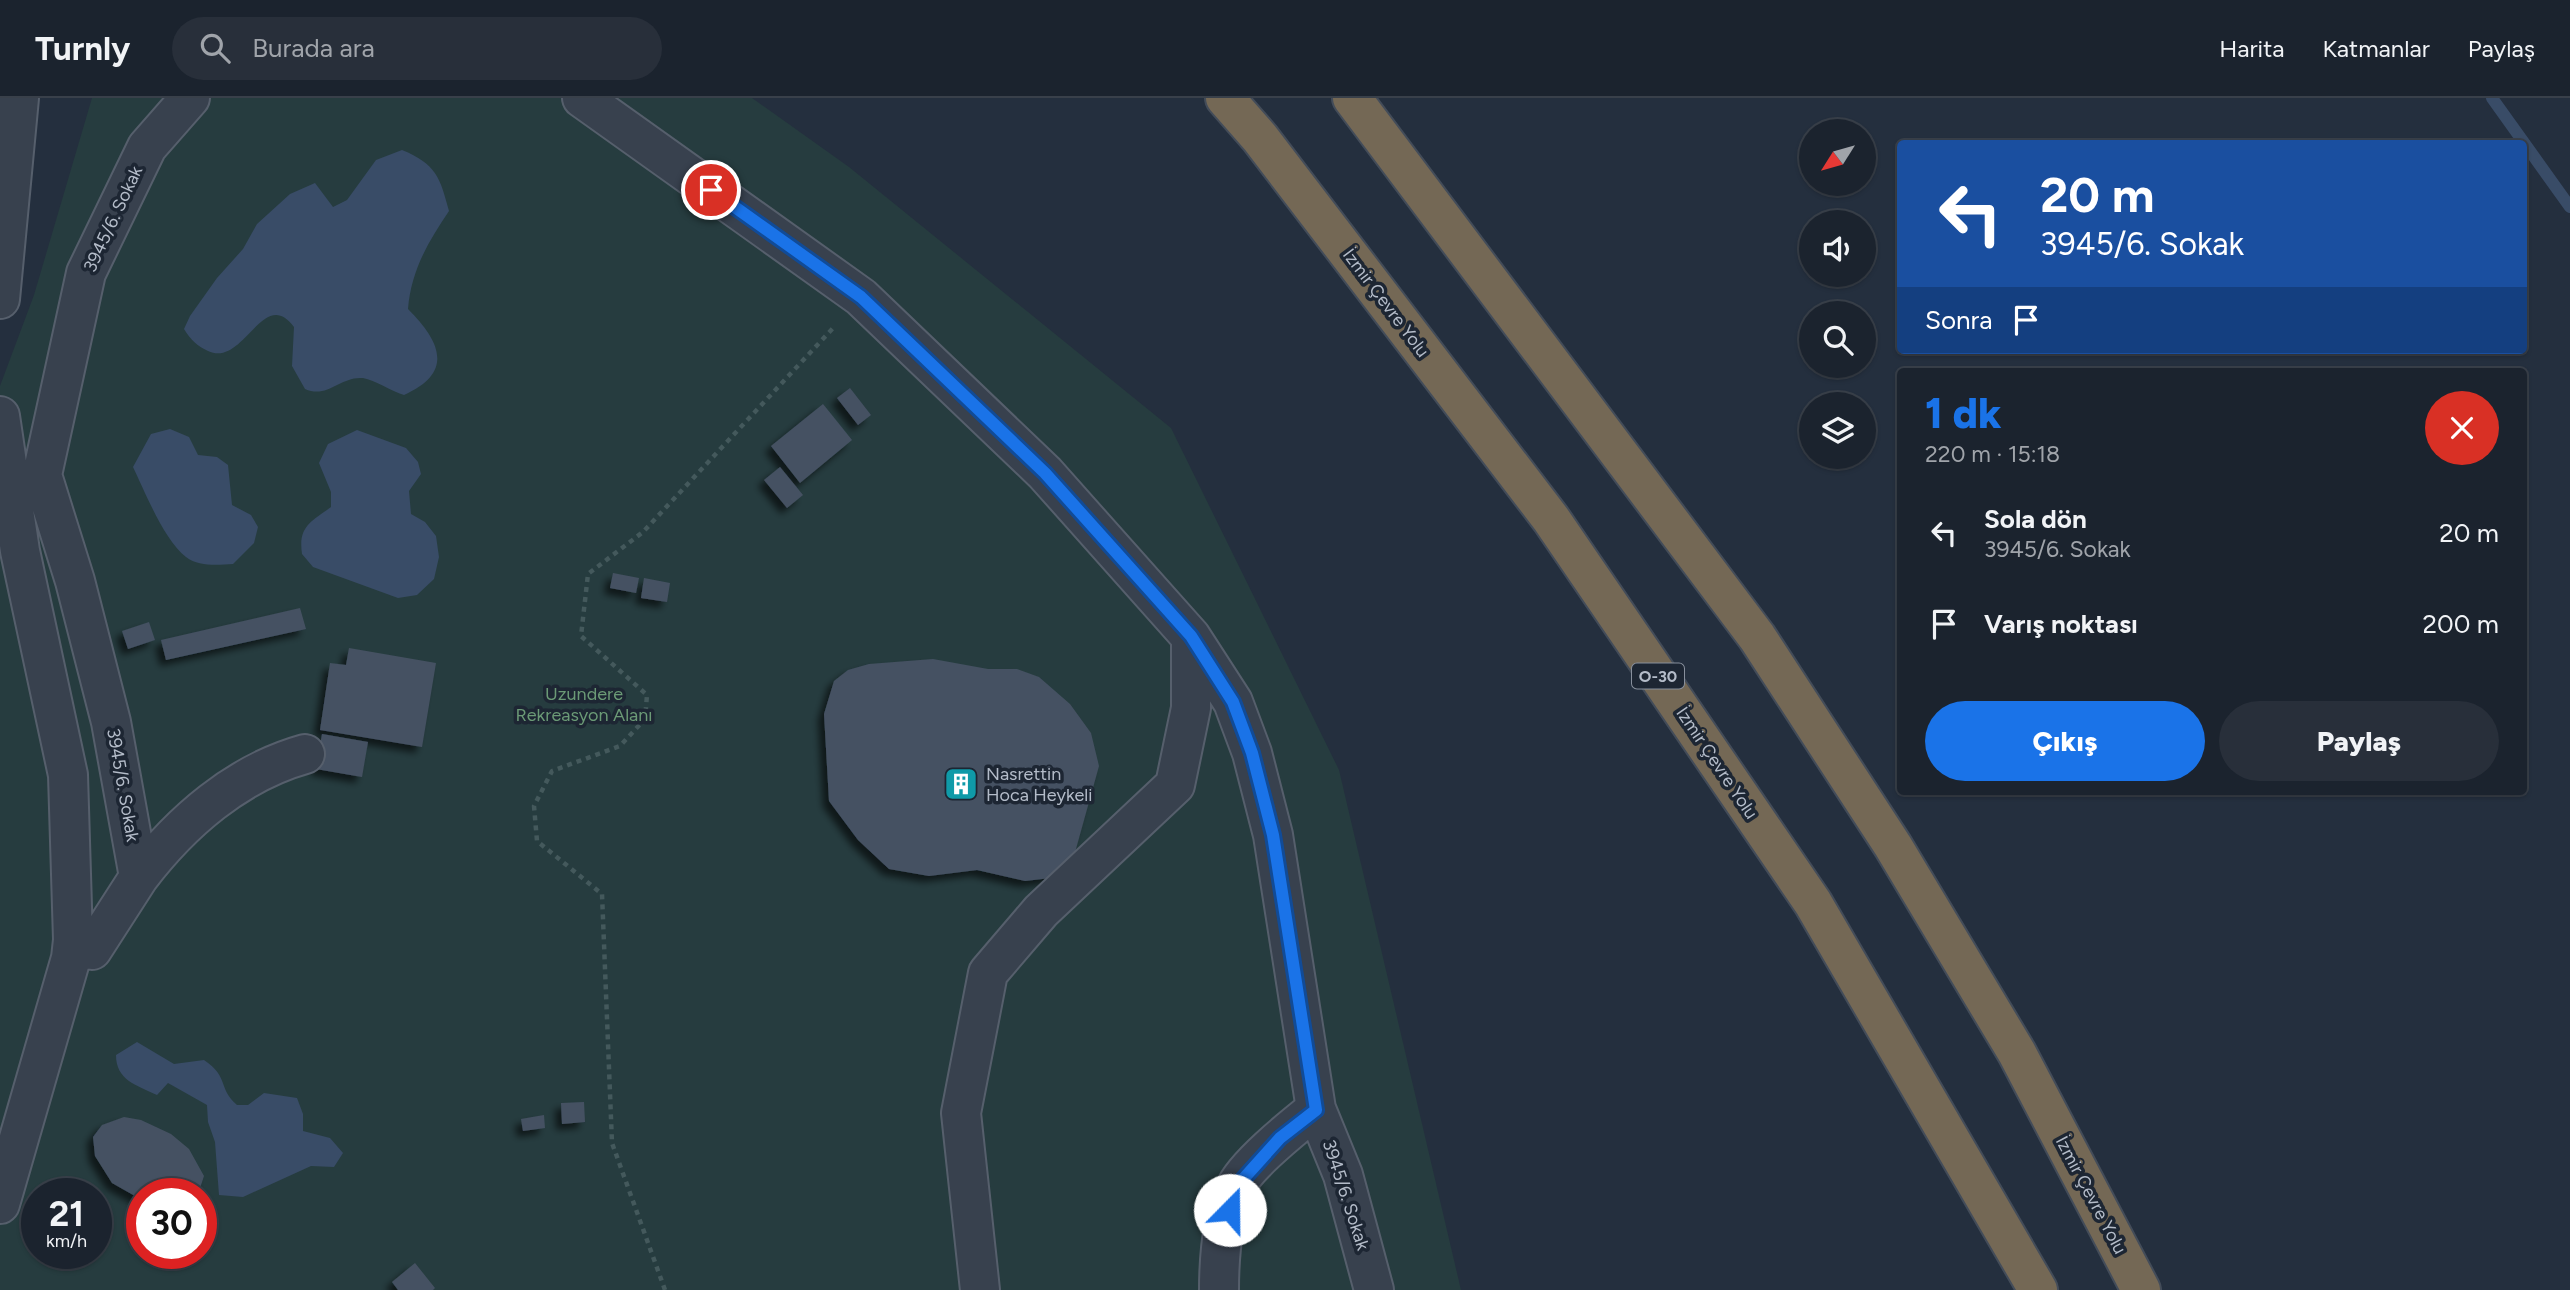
<!DOCTYPE html>
<html lang="tr">
<head>
<meta charset="utf-8">
<style>
  :root { --surface:#1b232e; --page:#282f3a; --text:#f1f3f6; --muted:#a0a4aa; --line:#39404a; --accent:#1a73e8 }
  body { margin:0; font-family:Figtree,sans-serif; background:var(--page); color:var(--text); height:100vh; display:flex; flex-direction:column; font-size:26px; white-space:nowrap }
  * { box-sizing:border-box; margin:0 }
  p { font-size:23px; color:var(--muted) }
  .icon { flex:none; width:38px; height:38px; fill:none; stroke:currentColor; stroke-width:2; stroke-linecap:round; stroke-linejoin:round }
  .map { position:relative; flex:1; overflow:hidden }
  .sheet { position:absolute; left:1897px; top:270px; width:630px; height:427px; display:flex; flex-direction:column; background:var(--surface); border-radius:7px; box-shadow:0 2px 5px #0004,0 0 0 2px var(--line) }
  .sheet>* { flex:none }
  .top-card { position:absolute; left:1897px; top:42px; width:630px; height:214px; border-radius:7px; box-shadow:0 2px 5px #0004,0 0 0 2px var(--line); background:#1a4fa0; color:#fff; overflow:hidden }
  .needle { width:46px; rotate:233deg }
  .controls { position:absolute; left:1799px; top:21px; display:grid; gap:14px }
  .controls a { display:grid; place-items:center; width:77px; height:77px; border-radius:50%; background:var(--surface); box-shadow:0 2px 5px #0004,0 0 0 2px var(--line); font-size:35px }
  .speed { position:absolute; left:21px; top:1080px; display:flex; gap:14px; font-size:35px; font-weight:700; text-align:center }
  .speed>* { display:grid; place-content:center; width:91px; height:91px; border-radius:50%; background:var(--surface); box-shadow:0 2px 5px #0004,0 0 0 2px var(--line); line-height:1 }
  .speed small { font-size:18px; font-weight:400 }
  .speed .limit { border:10px solid #d22; background:#fff; color:#111 }
  .pin { position:absolute; display:grid; place-items:center; width:60px; height:60px; color:#fff; margin:-30px; border:4px solid #fff; border-radius:50%; box-shadow:0 2px 7px #0007 }
  .me { position:absolute; width:77px; margin:-38px; rotate:22deg; stroke-linejoin:round; filter:drop-shadow(0 0 5px #0008) }
  .turn { display:flex; align-items:center; gap:24px; height:147px; padding:0 28px; font-size:32px }
  .turn .icon { width:91px; height:91px; stroke-width:2.5 }
  .turn b { display:block; font-size:49px; line-height:60px }
  .then { display:flex; align-items:center; height:66px; padding:0 28px; background:#0003; gap:14px; font-size:26px }
  .round { display:grid; place-items:center; flex:none; width:74px; height:74px; border-radius:37px; background:var(--page) }
  .headline { display:flex; align-items:center; justify-content:space-between; height:119px; padding:0 28px }
  h1 { font-size:42px; font-weight:800; line-height:52px; color:var(--accent) }
  .primary-button { display:flex; gap:14px; margin-top:auto; padding:14px 28px }
  .primary-button a { flex:1; height:80px; border-radius:42px; background:var(--accent); color:#fff; font-size:28px; font-weight:800; line-height:80px; text-align:center }
  .primary-button a+a { background:var(--page); color:var(--text) }
  ul { padding:0; list-style:none }
  li { display:flex; align-items:center; gap:21px; height:91px; padding:0 28px }
  li div { flex:1 }
  li b { display:block; font-size:26px }
  li em { font-style:normal }
  header { display:flex; align-items:center; gap:42px; box-sizing:border-box; height:98px; padding:0 35px; background:var(--surface); border-bottom:2px solid var(--line) }
  header strong { font-size:33px }
  nav { display:flex; gap:38px; margin-inline-start:auto; font-size:24px }
  .search { width:490px; height:63px; background:var(--page); display:flex; align-items:center; gap:18px; box-sizing:border-box; padding:0 24px; border-radius:38px; color:var(--muted); font-size:26px }
  .map>svg:first-child { display:block }
  .green { fill:#263c3f; fill-rule:evenodd }
  .water { fill:#394c67 }
  .lines { fill:none; stroke-linecap:round; stroke-linejoin:round }
  .stream { stroke:#394c67; stroke-width:12 }
  .building { fill:#455162; filter:url(#shadow) }
  .minor-casing { stroke:#565f6c; stroke-width:42 }
  .highway-casing { stroke:#434c59; stroke-width:42 }
  .path { stroke:#44595c; stroke-width:4.5; stroke-dasharray:5 5; stroke-linecap:butt }
  .minor { stroke:#38414e; stroke-width:38 }
  .highway { stroke:#746855; stroke-width:38 }
  .route-casing { stroke:#114b97; stroke-width:18 }
  .route { stroke:#1a73e8; stroke-width:12 }
  .labels { text-anchor:middle; stroke-width:7; stroke-linejoin:round; paint-order:stroke }
  .shield { fill:#1d2633; stroke:#878f9c; stroke-width:2 }
  .shield-label { font-size:16px; font-weight:bold; fill:#b4bcc9 }
  .street-label { font-size:18px; fill:#b4bcc9; stroke:#1d2633 }
  .park-label { font-size:18px; fill:#6b9a76; stroke:#1d2633 }
  .poi-label { font-size:18px; fill:#b4bcc9; stroke:#1d2633; text-anchor:start }
</style>
</head>
<body>
<header>
<strong>Turnly</strong>
<div class="search"><svg class="icon" aria-label="search" viewBox="0 0 24 24"><circle cx="10" cy="10" r="6"/><path d="M15 15l6 6"/></svg>Burada ara</div>
<nav><a>Harita</a><a>Katmanlar</a><a>Paylaş</a></nav>
</header>
<div class="map">
<svg width="2570" height="1192" viewBox="0 0 2570 1192">
  <defs>
    <filter id="shadow"><feDropShadow dx="-6" dy="6" stdDeviation="3.5" flood-color="#0009"/></filter>
  </defs>
  <rect width="100%" height="100%" fill="#242f3e"/>
  <!-- green -->
  <path class="green" d="M92,0h660l97,69 322,261 168,342 122,520h-1461v-904l34,-91zM37,1096h59v59h-59zM142,1096h59v59h-59z"/>
  <!-- water -->
  <path class="water" d="M402,52c34,14 38,27 47,61 -21,31 -38,60 -41,98 31,31 48,63 -4,86 -13,-4 -29,-15 -41,-17 -23,-2 -35,21 -58,11l-13,-23 2,-39c-31,-42 -50,41 -86,24 -11,-5 -17,-11 -24,-22l6,-13 27,-38 26,-29 14,-25 33,-30 25,-11 18,24 14,-7 29,-40z
    M170,331l19,8 9,18 19,2 11,8 4,40 19,10 7,12 -4,16 -21,21c-15,1 -34,3 -47,-7 -22,-17 -41,-65 -53,-90l18,-33z
    M357,332l49,18 12,14 3,12 -12,17 2,23 14,8 11,14 3,21 -5,22 -17,16 -19,3 -85,-31 -11,-13c-4,-28 9,-32 29,-47v-15l-12,-29 9,-19z
    M137,944l37,22 30,-4c26,18 13,27 33,45h11l16,-12 33,5 6,16v17l27,7 13,15 -9,14 -23,-1 -68,31 -24,-2 -4,-53 -7,-20 -1,-17 -39,-22 -11,12c-21,-10 -41,-15 -41,-40z"/>
  <g class="lines">
    <!-- stream -->
    <path class="stream" d="M2492,0l78,109"/>
  </g>
  <!-- building -->
  <path class="building" d="M850,290l21,27 -13,10 -21,-27z
    M823,306l29,36 -52,43 -29,-37z
    M780,369l23,28 -16,13 -23,-28z
    M613,475l26,5 -3,15 -26,-5z
    M644,480l26,5 -3,19 -26,-4z
    M300,510l6,21 -140,31 -5,-20z
    M149,524l6,18 -27,9 -6,-18z
    M349,550l87,15 -14,84 -102,-17 10,-67 16,2z
    M933,561l55,10h29l22,8 31,27 21,29 8,33 -25,90 -23,22 -26,3 -48,-11 -48,6 -40,-7 -31,-29 -29,-39 -5,-87 10,-33 14,-11 21,-6z
    M322,636l46,8 -6,35 -46,-8z
    M584,1004l1,20 -23,2 -1,-21z
    M544,1017l1,13 -22,3 -2,-12z
    M124,1019l17,3 30,14 18,15 15,27 -6,18h-56v6l-30,-17 -17,-27 -2,-19 9,-12z
    M415,1165l20,25 -2,2h-35l-6,-8z"/>
  <g class="lines">
    <defs>
      <path id="minor" d="M582,0l279,199 184,176 146,164 42,65 19,51 21,82 43,274 27,66 31,115
        M0,201l19,-201
        M0,318l20,135 48,224 5,165 19,10 47,-73 -28,-155 -36,-141 -33,-106 44,-202 61,-126 43,-49
        M139,779c42,-55 98,-104 166,-123
        M0,1106l71,-246 2,-18
        M980,1192l-19,-177 27,-140 53,-62 134,-126 16,-77v-71
        M1219,1192c0,-33 3,-71 16,-101 9,-23 61,-64 81,-80"/>
      <path id="highway" d="M1225,0l35,40 291,381 262,384 225,387
        M1352,0l405,539 136,209 124,207 124,237"/>
    </defs>
    <!-- minor casing -->
    <use href="#minor" class="minor-casing"/>
    <!-- highway casing -->
    <use href="#highway" class="highway-casing"/>
    <!-- path -->
    <path class="path" d="M665,1192l-53,-147 -10,-249 -65,-53 -3,-35 18,-35 68,-25 25,-27 2,-24 -66,-59 7,-62 55,-42 192,-206"/>
    <!-- minor -->
    <use href="#minor" class="minor"/>
    <!-- highway -->
    <use href="#highway" class="highway"/>
  </g>
  <g class="lines">
    <defs>
      <path id="route" d="M711,92l150,107 184,176 146,163 42,66 19,51 21,82 43,275 -36,28 -44,49 -6,23"/>
    </defs>
    <!-- route casing -->
    <use href="#route" class="route-casing"/>
    <!-- route -->
    <use href="#route" class="route"/>
  </g>
  <!-- icons -->
  <defs>
    <symbol id="building-square" viewBox="-11 -11 22 22"><rect x="-9" y="-9" width="18" height="18" rx="4" fill="#0f9aa8" stroke="#1d2633"/><path d="M-4-6H4V6H1V3H-1V6H-4ZM-2.5-4.3h1.7v1.8h-1.7ZM.8-4.3h1.7v1.8H.8ZM-2.5-1h1.7V.8h-1.7ZM.8-1h1.7V.8H.8Z" fill="#fff"/></symbol>
  </defs>
  <g fill-rule="evenodd">
    <use href="#building-square" x="942" y="667" width="38" height="38"/>
  </g>
  <g class="labels">
    <!-- shield labels -->
    <rect class="shield" x="1632" y="565.5" width="52" height="25" rx="5"/>
    <g class="shield-label">
      <text x="1658" y="584">O-30</text>
    </g>
    <!-- street labels -->
    <g class="street-label">
      <text transform="translate(113 121) rotate(-65)" y="6">3945/6. Sokak</text>
      <text transform="translate(1386 205) rotate(53)" y="6">İzmir Çevre Yolu</text>
      <text transform="translate(1717 665) rotate(56)" y="6">İzmir Çevre Yolu</text>
      <text transform="translate(123 687) rotate(80)" y="6">3945/6. Sokak</text>
      <text transform="translate(1346 1097) rotate(72)" y="6">3945/6. Sokak</text>
      <text transform="translate(2091 1097) rotate(62)" y="6">İzmir Çevre Yolu</text>
    </g>
    <!-- park labels -->
    <g class="park-label">
      <text x="584" y="602">Uzundere<tspan x="584" dy="21">Rekreasyon Alanı</tspan></text>
    </g>
    <!-- poi labels -->
    <g class="poi-label">
      <text x="986" y="682">Nasrettin<tspan x="986" dy="21">Hoca Heykeli</tspan></text>
    </g>
  </g>
</svg>
<div class="controls">
<a><svg class="needle" viewBox="-14 -14 28 28"><path d="M0-13l5 13h-10z" fill="#e53935"/><path d="M0 13l5-13h-10z" fill="#a0a4aa"/></svg></a>
<a><svg class="icon" aria-label="sound" viewBox="0 0 24 24"><path d="M4 9h4l5-4v14l-5-4H4zM17 9q2 3 0 6"/></svg></a>
<a><svg class="icon" aria-label="search" viewBox="0 0 24 24"><circle cx="10" cy="10" r="6"/><path d="M15 15l6 6"/></svg></a>
<a><svg class="icon" aria-label="layers" viewBox="0 0 24 24"><path d="M12 4l9 5-9 5-9-5zM3 14l9 5 9-5"/></svg></a>
</div>
<div class="speed"><div>21<small>km/h</small></div><div class="limit">30</div></div>
<div class="pin" style="left:711px;top:92px;background:#d93025"><svg class="icon" aria-label="arrive" viewBox="0 0 24 24"><path d="M6 21V4h12l-3 4 3 4H6"/></svg></div>
<svg class="me" style="left:1230px;top:1112px" viewBox="-20 -20 40 40"><circle r="19" fill="#fff"/><path d="M0-13L10 11 0 6-10 11z" fill="#1a73e8"/></svg>
<div class="top-card">
<div class="turn"><svg class="icon" aria-label="left" viewBox="0 0 24 24"><path d="M17 20v-9H6M10 6l-5 5 5 5"/></svg><div><b>20 m</b>3945/6. Sokak</div></div>
<div class="then">Sonra<svg class="icon" aria-label="arrive" viewBox="0 0 24 24"><path d="M6 21V4h12l-3 4 3 4H6"/></svg></div>
</div>
<section class="sheet">
<div class="headline"><div><h1>1 dk</h1><p>220 m · 15:18</p></div><a class="round" style="background:#d93025;color:#fff"><svg class="icon" aria-label="close" viewBox="0 0 24 24"><path d="M6 6l12 12M18 6L6 18"/></svg></a></div>
<ul>
<li><svg class="icon" aria-label="left" viewBox="0 0 24 24"><path d="M17 20v-9H6M10 6l-5 5 5 5"/></svg><div><b>Sola dön</b><p>3945/6. Sokak</p></div><em>20 m</em></li>
<li><svg class="icon" aria-label="arrive" viewBox="0 0 24 24"><path d="M6 21V4h12l-3 4 3 4H6"/></svg><div><b>Varış noktası</b></div><em>200 m</em></li>
</ul>
<div class="primary-button"><a>Çıkış</a><a>Paylaş</a></div>
</section>
</div>
</body>
</html>
